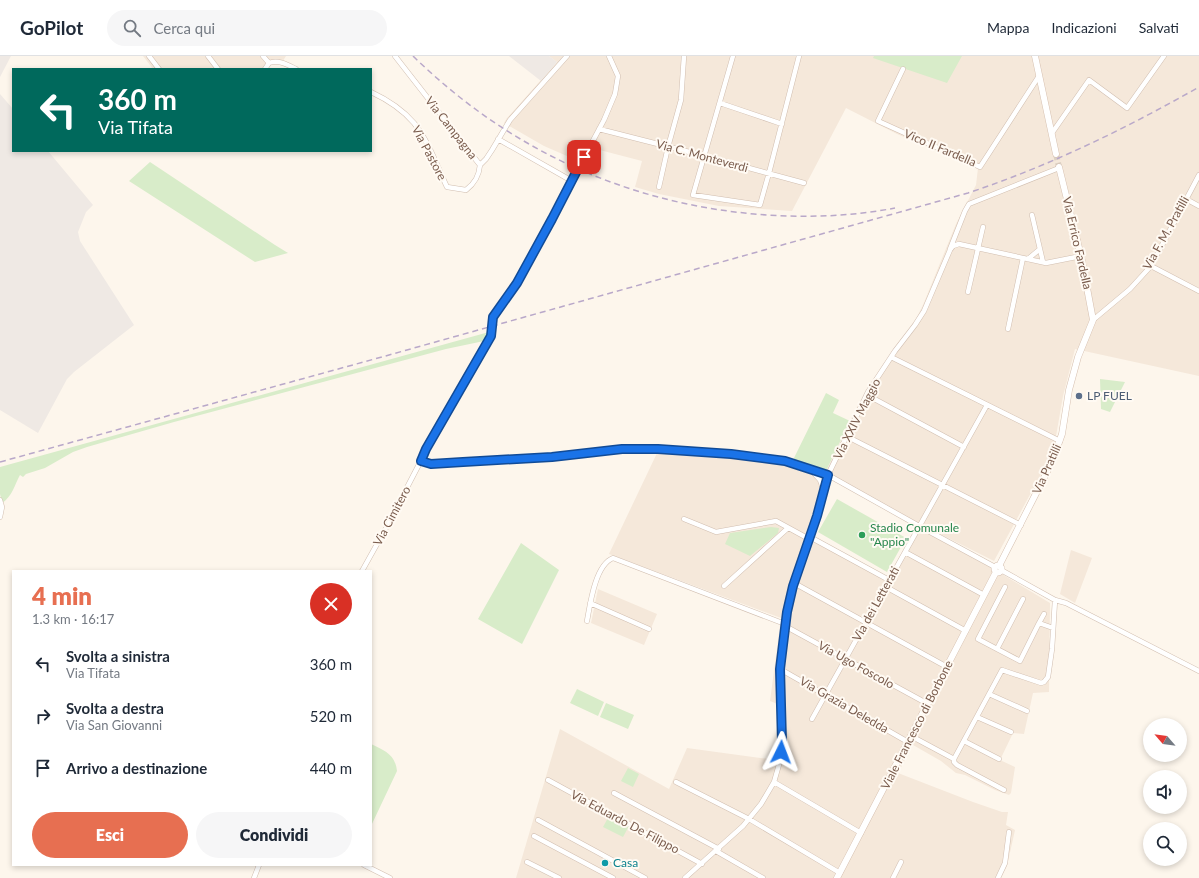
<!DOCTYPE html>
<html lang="it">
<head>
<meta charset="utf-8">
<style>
  :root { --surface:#fff; --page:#f6f6f7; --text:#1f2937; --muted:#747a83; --line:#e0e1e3; --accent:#e76f51 }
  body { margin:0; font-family:Lato,sans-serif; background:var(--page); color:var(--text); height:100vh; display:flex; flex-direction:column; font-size:15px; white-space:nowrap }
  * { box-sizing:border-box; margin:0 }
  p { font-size:13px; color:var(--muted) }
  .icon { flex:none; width:22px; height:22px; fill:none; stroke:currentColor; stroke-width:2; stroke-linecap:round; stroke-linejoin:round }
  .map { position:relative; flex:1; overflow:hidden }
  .panel { position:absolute; left:12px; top:514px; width:360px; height:296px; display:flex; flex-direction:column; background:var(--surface); border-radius:0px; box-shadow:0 2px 6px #0003 }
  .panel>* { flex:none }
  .banner { position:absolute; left:12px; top:12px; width:360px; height:84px; border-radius:0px; box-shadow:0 2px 6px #0003; background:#00695c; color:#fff; overflow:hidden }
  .needle { width:26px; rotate:298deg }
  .fabs { position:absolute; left:1143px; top:662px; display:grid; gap:8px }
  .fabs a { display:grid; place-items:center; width:44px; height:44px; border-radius:50%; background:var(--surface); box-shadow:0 2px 6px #0003; font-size:20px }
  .pin { position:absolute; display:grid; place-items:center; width:34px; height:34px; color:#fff; margin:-17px; border-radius:8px; box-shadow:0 2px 6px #0006 }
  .me { position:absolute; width:44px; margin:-22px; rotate:3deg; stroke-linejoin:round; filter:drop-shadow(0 0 3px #0008) }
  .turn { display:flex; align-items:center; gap:14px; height:84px; padding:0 20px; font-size:18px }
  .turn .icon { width:52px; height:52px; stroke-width:2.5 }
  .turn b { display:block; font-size:28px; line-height:34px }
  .round { display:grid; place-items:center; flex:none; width:42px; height:42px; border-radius:21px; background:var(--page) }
  .summary { display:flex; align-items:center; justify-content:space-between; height:68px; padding:0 20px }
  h1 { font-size:24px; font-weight:800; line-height:30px; color:var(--accent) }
  .cta { display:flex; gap:8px; margin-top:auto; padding:8px 20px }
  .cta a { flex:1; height:46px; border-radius:24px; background:var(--accent); color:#fff; font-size:16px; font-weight:800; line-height:46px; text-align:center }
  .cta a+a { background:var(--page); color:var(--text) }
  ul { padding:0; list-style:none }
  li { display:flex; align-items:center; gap:12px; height:52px; padding:0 20px }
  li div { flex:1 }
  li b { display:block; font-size:15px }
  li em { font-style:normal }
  header { display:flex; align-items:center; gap:24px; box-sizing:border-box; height:56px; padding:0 20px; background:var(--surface); border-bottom:1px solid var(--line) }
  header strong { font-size:19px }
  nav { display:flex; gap:22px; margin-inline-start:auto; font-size:14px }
  .search { width:280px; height:36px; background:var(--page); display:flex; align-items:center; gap:10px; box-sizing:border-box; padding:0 14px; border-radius:22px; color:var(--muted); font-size:15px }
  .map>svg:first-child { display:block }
  .residential { fill:#f5e8da }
  .industrial { fill:#efe9e4 }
  .green { fill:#d8ecc9 }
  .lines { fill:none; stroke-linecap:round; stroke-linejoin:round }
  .secondary-tunnel { stroke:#dcd0c4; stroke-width:6; stroke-dasharray:6 3; stroke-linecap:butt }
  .street-casing { stroke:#d1beb0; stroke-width:5.5 }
  .secondary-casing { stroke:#d6c0b0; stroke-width:7 }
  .street { stroke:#fff; stroke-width:4.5 }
  .secondary { stroke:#fff; stroke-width:6 }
  .rail { stroke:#b9a8c9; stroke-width:1.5; stroke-dasharray:6 4; stroke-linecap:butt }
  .route-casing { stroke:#114b97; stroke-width:10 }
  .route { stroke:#1a73e8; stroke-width:7 }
  .service-dot { fill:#5c6f8a; stroke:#fffaf3; stroke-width:1.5 }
  .leisure-dot { fill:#2e9e5b; stroke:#fffaf3; stroke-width:1.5 }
  .culture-dot { fill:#0f9aa8; stroke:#fffaf3; stroke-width:1.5 }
  .labels { text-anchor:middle; stroke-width:4; stroke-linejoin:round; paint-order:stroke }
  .street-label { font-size:12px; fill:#7a5c4d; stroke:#fffaf3 }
  .service-label { font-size:12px; fill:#4e5e75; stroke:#fffaf3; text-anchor:start }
  .leisure-label { font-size:12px; fill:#27864d; stroke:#fffaf3; text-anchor:start }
  .culture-label { font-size:12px; fill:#0d838f; stroke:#fffaf3; text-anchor:start }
</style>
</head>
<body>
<header>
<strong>GoPilot</strong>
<div class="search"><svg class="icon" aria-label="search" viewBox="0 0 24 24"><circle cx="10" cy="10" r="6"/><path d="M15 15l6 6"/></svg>Cerca qui</div>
<nav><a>Mappa</a><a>Indicazioni</a><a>Salvati</a></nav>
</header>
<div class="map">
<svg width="1199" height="822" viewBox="0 0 1199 822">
  <rect width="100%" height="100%" fill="#fdf6ec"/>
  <!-- residential -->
  <path class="residential" d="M143,0h143l-5,8 -8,-1 -6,6h-114z
    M549,0h650v320l-124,-27 -12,47 -8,46 -10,25 -51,94 -120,-60 -46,-26 -2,-4 30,-62 35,-56 24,-32 8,-16 33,-81 20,-39 2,-17 -81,-34 -51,-26 -54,103 -73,-5 -60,-12 -24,-7 7,-26 -50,-13 -9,15 -39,-17 -40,-23 3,-5 50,-56z
    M658,395l49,4 46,5 29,5 1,-2 44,13 -16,64 77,40 32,-51 70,38 60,36 -1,89 -16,1 -9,41 -11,-1 -13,27 15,7 -4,26 -2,2 -14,-5 -30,-15 -9,-2 -15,-12 -28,-16 -15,28 75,29 29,10h6l-2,13 9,5 -8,36 -6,12h-485l44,-149 109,60 18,-41 89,12 4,-55 -10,-4 11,-83 -172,-64z
    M1071,494l21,8 -17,45 -15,-9z
    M598,533l59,25 -13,31 -53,-22z"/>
  <!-- industrial -->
  <path class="industrial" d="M0,0h11l-11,21z
    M509,0h40l8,6 -16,19z
    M0,38l13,15v42h35l45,54 -7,7 -8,20 2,9 54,84 -60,47 -7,7 -29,54 -38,-23z"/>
  <!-- green -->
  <path class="green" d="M874,0h88l-15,27 -74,-25z
    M150,106l125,83 13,8 -33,9 -126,-81z
    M489,276l-5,9 -38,8 -272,73 -87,25 -14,5 -28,16 -19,6 -3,3 -3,-2c-5,9 -8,22 -18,28l-2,-9v-27z
    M1100,323l25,3 -15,30 -9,-3z
    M826,337l13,7 -6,13 17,8 -24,50 -33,-11z
    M837,443l69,39 -19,34 -69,-40z
    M771,471l8,1 -1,5 -28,23 -25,-12 5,-11z
    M521,487l38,27 -37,74 -44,-25z
    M577,633l27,13 -6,14 -28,-13z
    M606,647l28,12 -6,14 -28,-12z
    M371,688c14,7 24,10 26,27l-26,55z
    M628,712l11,6 -6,13 -12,-6z
    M609,760l20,10 -6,11 -20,-10z"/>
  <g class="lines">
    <!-- secondary-tunnel -->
    <path class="secondary-tunnel" d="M1056,98l3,13"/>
    <defs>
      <path id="street" d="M149,0l10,13
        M208,0l10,13
        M263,0l6,7
        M395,0l85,109 6,-6 6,-9 18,-30 57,-64
        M733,0l-40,139 67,10 9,-32 30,-117
        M269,7c9,-4 19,2 27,6
        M265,13l4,-6
        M903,13l-25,52 102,46 59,-91
        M371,36c15,7 32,18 43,31 15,19 23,43 33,64l19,3c9,-7 13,-14 14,-25
        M720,47l62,21
        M599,73l106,27 99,27
        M1052,77l37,-53 38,28 37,-52
        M498,83l74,42
        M659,131l9,-40 13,-47 3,-44
        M1186,143l13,7
        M1032,159l11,47
        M950,193l15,-38 4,-7 90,-36
        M1028,203l12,-10
        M1151,210l48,25
        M968,236l15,-65
        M1093,264l37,-31 21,-23 48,-91
        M1008,273l15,-71
        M891,301l169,84
        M867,339l97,52
        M846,380l175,89
        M421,405l10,2 121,-6 70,-8h36l73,5 54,7 43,14 91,51 76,41
        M811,414l9,10 4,11
        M0,444l2,7 -2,10
        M684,463l32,13 60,-11 33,18
        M810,481l79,43
        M905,496l79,43
        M1001,514l54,30 11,3 133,68
        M362,515l24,-43 41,-79 64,-113 2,-19 24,-34 87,-163 11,-26 3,-18 -9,-20
        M794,527l153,84
        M724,530l64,-58
        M886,531l80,44
        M1005,531l-27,52 42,22 19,-38 14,5
        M590,547l59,26
        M587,565c3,-16 8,-56 26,-63l172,66
        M1039,567l5,-9
        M785,570l143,78
        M997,593l26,-50
        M780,613l128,73
        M989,638l38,17
        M977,661l34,15
        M812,663l175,-314
        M911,680l43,23 48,-89 39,13 3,-1 4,-5 4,-28 3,-49
        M964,685l35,18
        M954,703v3l3,3 47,25
        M548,724l154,84
        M676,726l73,37 91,54
        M774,726l87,51
        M614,737l105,56
        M538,764l107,58
        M534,780l79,42
        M716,795l47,27
        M527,806l32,16
        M364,809l26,13
        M254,822l5,-13
        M685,822l58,-52 18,-22 13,-22 6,-21 3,-19 -3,-73 7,-57 6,-25 24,-71 11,-41 40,-83 27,-41 20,-26 9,-14 26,-61 3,-4 6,-2 87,19 35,-7
        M893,822l8,-16
        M998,822l7,-15 4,-31"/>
      <path id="secondary" d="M1035,0l21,98
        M994.5 513a3.5 3.5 0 1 1 7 0a3.5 3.5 0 1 1-7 0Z
        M999,510l53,-104 10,-28 7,-44 9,-33 15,-37 -12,-64 -22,-89
        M837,822l159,-306"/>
    </defs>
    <!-- street casing -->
    <use href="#street" class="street-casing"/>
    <!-- secondary casing -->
    <use href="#secondary" class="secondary-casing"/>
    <!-- street -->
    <use href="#street" class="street"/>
    <!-- secondary -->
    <use href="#secondary" class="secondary"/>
    <!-- rail -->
    <path class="rail" d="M413,0c94,92 210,146 341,158 47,4 95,3 141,-6
      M0,406l389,-107 579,-162c81,-27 157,-64 231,-106"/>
  </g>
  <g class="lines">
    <defs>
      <path id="route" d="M584,101l-32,62 -35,64 -24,34 -2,19 -65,113 -5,12 10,3 32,-2 89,-5 70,-8h36l73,5 54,7 43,14 -11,41 -24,70 -6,26 -7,57 2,73 -1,10"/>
    </defs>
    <!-- route casing -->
    <use href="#route" class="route-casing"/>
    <!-- route -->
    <use href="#route" class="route"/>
  </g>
  <!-- markers -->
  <circle class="service-dot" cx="1079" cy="340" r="4"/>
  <circle class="leisure-dot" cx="862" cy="479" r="4"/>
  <circle class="culture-dot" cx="605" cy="807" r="4"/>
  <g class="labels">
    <!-- street labels -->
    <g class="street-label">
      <text transform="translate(451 72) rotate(52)" y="4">Via Campagna</text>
      <text transform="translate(940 92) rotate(23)" y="4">Vico II Fardella</text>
      <text transform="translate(429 97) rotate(62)" y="4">Via Pastore</text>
      <text transform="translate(702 100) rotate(15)" y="4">Via C. Monteverdi</text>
      <text transform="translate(1166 177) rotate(-61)" y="4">Via F. M. Pratilli</text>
      <text transform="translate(1077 187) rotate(77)" y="4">Via Errico Fardella</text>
      <text transform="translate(857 363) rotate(-63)" y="4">Via XXIV Maggio</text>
      <text transform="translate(1047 413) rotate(-66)" y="4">Via Pratilli</text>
      <text transform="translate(392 460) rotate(-62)" y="4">Via Cimitero</text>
      <text transform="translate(876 548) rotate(-61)" y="4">Via dei Letterati</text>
      <text transform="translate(856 609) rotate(29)" y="4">Via Ugo Foscolo</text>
      <text transform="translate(844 649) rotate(30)" y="4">Via Grazia Deledda</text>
      <text transform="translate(917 669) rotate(-63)" y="4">Viale Francesco di Borbone</text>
      <text transform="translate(625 766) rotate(28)" y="4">Via Eduardo De Filippo</text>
    </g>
    <!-- service labels -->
    <g class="service-label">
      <text x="1087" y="344">LP FUEL</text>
    </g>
    <!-- leisure labels -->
    <g class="leisure-label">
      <text x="870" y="476">Stadio Comunale<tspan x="870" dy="14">"Appio"</tspan></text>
    </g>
    <!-- culture labels -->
    <g class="culture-label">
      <text x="613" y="811">Casa</text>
    </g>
  </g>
</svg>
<div class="fabs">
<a><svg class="needle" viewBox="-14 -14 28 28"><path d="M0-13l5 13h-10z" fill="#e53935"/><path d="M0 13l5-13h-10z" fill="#747a83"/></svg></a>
<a><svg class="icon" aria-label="sound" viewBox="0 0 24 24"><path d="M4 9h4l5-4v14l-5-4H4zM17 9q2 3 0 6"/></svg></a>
<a><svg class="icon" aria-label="search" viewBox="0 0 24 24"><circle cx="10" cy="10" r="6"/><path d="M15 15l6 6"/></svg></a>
</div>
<div class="pin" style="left:584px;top:101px;background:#d93025"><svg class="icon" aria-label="arrive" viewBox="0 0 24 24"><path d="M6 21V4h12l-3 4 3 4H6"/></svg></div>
<svg class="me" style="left:781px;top:696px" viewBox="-20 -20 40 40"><path d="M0-17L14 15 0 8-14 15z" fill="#1a73e8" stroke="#fff" stroke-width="4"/></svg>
<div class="banner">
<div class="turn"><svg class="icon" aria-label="left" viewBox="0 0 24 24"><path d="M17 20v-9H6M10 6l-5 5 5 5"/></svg><div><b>360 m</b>Via Tifata</div></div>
</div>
<section class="panel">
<div class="summary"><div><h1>4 min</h1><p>1.3 km · 16:17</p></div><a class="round" style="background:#d93025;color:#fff"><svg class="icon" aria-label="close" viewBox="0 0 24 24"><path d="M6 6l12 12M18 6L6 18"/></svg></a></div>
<ul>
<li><svg class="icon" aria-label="left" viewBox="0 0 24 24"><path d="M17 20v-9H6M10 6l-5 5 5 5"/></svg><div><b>Svolta a sinistra</b><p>Via Tifata</p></div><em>360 m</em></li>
<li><svg class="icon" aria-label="right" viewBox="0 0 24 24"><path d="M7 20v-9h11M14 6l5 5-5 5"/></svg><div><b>Svolta a destra</b><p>Via San Giovanni</p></div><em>520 m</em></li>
<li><svg class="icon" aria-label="arrive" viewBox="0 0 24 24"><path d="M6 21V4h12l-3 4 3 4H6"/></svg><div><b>Arrivo a destinazione</b></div><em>440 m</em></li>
</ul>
<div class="cta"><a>Esci</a><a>Condividi</a></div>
</section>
</div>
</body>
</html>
